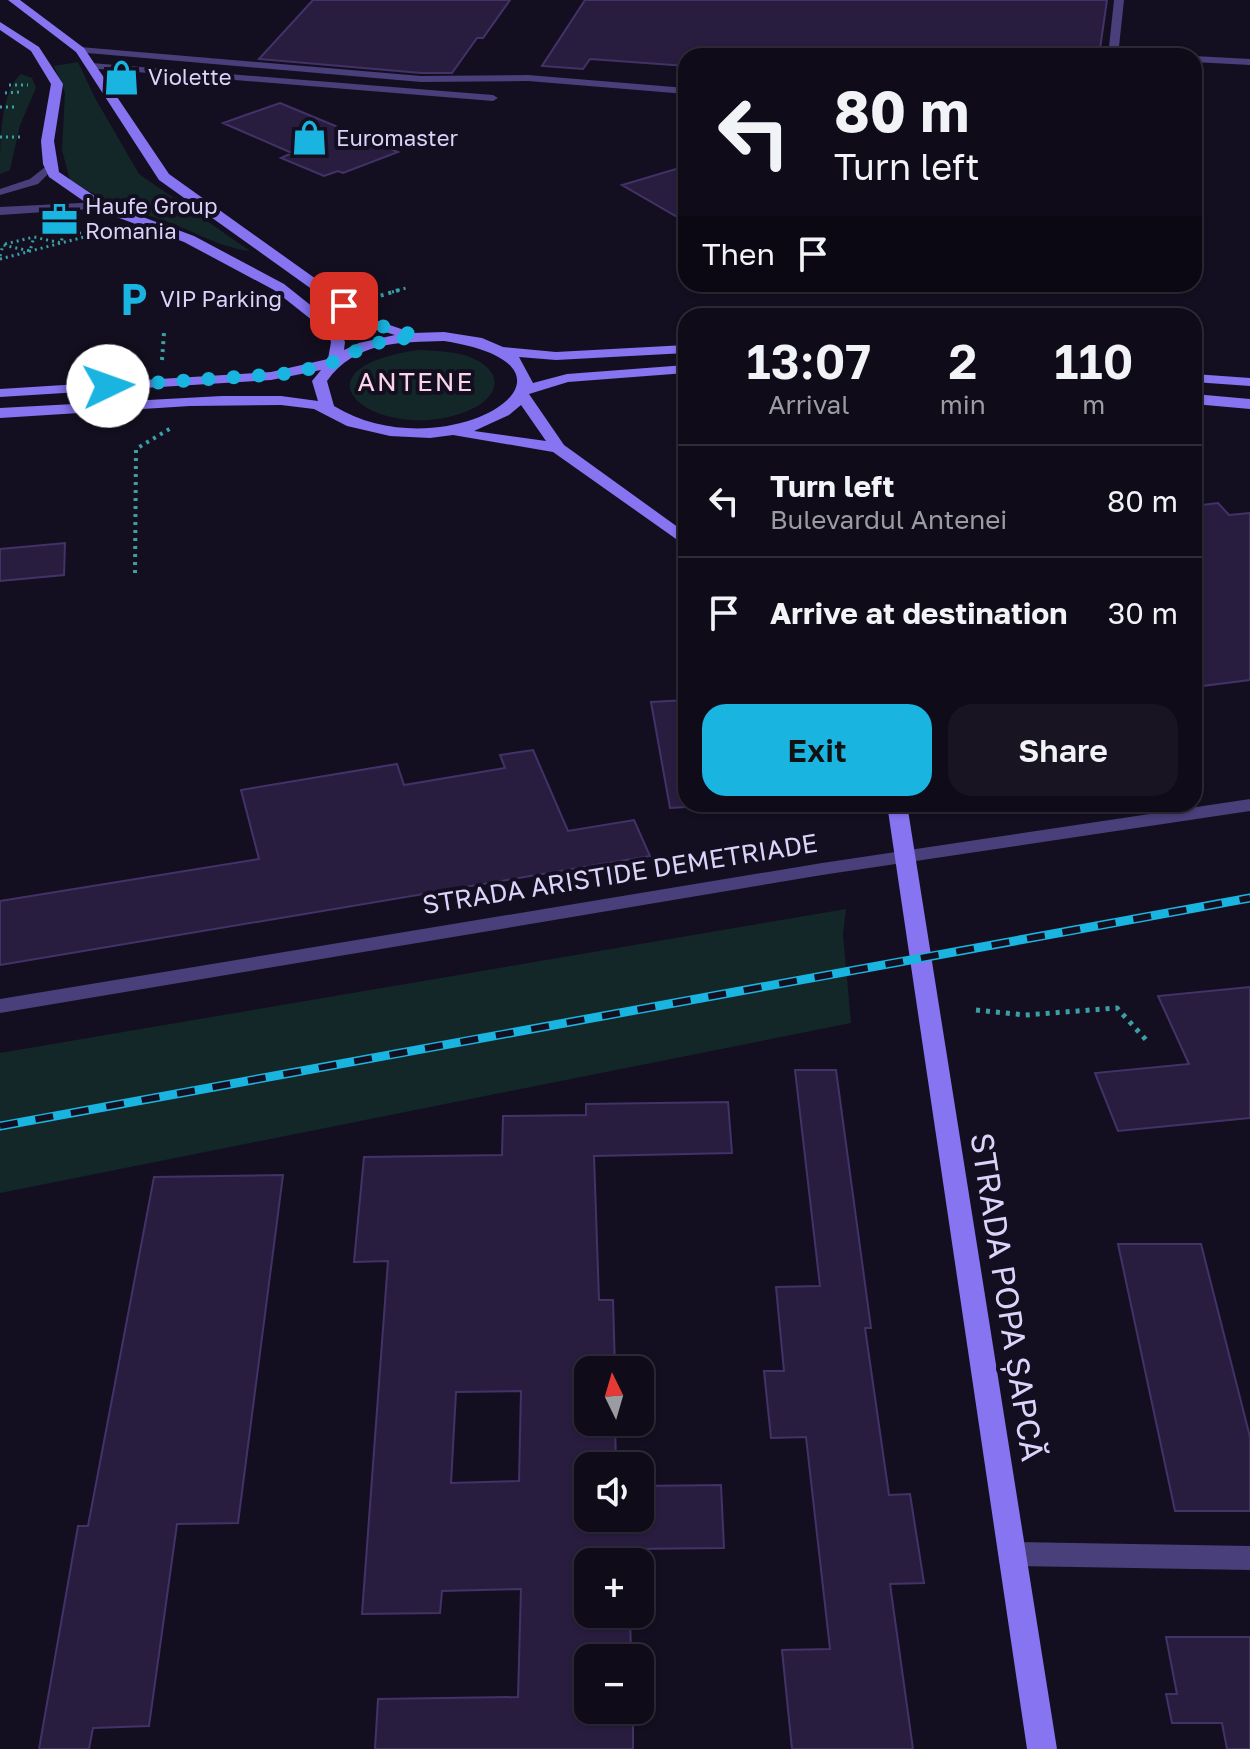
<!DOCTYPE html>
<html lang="en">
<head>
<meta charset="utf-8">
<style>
  :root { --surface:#0f0b18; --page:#181421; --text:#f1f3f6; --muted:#9b9ba2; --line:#2f2b37; --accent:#19b4e0 }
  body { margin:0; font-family:"Golos Text",sans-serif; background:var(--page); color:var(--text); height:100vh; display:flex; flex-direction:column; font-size:30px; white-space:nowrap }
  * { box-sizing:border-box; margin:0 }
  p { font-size:26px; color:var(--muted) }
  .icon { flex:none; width:44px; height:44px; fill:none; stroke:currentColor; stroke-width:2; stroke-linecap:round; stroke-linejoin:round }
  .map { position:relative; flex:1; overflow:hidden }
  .panel { position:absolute; left:678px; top:308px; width:524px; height:504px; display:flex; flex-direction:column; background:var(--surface); border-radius:24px; box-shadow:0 2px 6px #0004,0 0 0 2px var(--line) }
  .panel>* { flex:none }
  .hud { position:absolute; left:678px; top:48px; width:524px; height:244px; border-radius:24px; box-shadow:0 2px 6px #0004,0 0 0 2px var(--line); background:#0f0b18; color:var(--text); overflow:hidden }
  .needle { width:52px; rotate:355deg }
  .controls { position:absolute; left:574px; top:1356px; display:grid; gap:16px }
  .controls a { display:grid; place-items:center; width:80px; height:80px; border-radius:16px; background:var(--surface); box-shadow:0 2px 6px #0004,0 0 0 2px var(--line); font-size:40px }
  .pin { position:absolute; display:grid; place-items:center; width:68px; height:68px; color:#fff; margin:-34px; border-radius:16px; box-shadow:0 4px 12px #0006 }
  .me { position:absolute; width:88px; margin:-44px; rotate:87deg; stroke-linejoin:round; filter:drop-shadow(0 0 6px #0008) }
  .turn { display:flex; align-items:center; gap:28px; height:168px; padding:0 24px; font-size:36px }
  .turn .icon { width:104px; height:104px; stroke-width:2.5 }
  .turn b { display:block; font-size:56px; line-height:68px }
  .then { display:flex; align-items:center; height:76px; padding:0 24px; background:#0003; gap:16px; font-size:30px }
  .eta { display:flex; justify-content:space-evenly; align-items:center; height:136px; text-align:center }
  .eta b { font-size:48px; font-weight:600; line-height:56px }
  .cta { display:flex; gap:16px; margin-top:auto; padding:16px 24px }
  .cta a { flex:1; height:92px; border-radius:24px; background:var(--accent); color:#111; font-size:32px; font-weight:600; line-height:92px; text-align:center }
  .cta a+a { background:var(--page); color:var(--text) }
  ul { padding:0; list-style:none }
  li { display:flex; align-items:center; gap:24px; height:112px; padding:0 24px; border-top:2px solid var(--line) }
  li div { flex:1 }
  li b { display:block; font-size:30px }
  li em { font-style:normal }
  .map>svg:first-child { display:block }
  .green { fill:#132729 }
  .building { fill:#281d3f; stroke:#433268; stroke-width:2; fill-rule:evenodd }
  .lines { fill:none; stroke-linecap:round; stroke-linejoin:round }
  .path-far2 { stroke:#3ba0a6; stroke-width:3; stroke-dasharray:2 4; stroke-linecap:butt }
  .path-far1 { stroke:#3ba0a6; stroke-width:4; stroke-dasharray:3 5; stroke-linecap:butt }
  .path { stroke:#3ba0a6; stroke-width:5; stroke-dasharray:4 6; stroke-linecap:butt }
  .lane { fill:#493f7a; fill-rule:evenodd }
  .street { fill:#493f7a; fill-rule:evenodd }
  .secondary { fill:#8674f0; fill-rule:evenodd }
  .rail-casing { stroke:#19b4e0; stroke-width:9 }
  .rail { stroke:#140f20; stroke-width:6; stroke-dasharray:18; stroke-linecap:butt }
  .route { stroke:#19b4e0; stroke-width:14; stroke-dasharray:0 25.2 }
  .labels { text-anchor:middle; stroke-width:8; stroke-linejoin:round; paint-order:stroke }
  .far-poi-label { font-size:22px; fill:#dcd3fa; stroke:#140f20; text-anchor:start }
  .far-quarter-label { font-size:26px; letter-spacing:2px; fill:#fad5e8; stroke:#140f20 }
  .street-label { font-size:26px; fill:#dcd3fa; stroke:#140f20 }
  .near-street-label { font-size:32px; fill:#dcd3fa; stroke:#140f20 }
</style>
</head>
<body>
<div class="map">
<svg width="1250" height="1749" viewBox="0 0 1250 1749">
  <rect width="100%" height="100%" fill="#140f20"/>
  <!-- green -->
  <path class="green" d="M78,62l17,36 44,76 111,77c-29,-3 -54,-19 -82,-29 -35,-12 -66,-21 -98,-42l-8,-30 3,-57 -11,-27z
    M21,74l11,4 4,10 -16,37 -10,45 -10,4c0,-30 0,-82 21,-100z
    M418,350c16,1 33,1 49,6 39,14 35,42 -2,56 -88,33 -183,-42 -47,-62z
    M846,909l-3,25 8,89 -851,170v-140z"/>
  <!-- building -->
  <path class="building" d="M313,0h197l-27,38h-6l-25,35h-31l-162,-14z
    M585,0h522l-8,56h-413v10l-96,-7 -7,10 -41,-3z
    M280,103l118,49 -55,21 -5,-2 -14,5 -43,-18 11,-5 -69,-30z
    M686,166v56l-64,-37z
    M1218,503l11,12 21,-2v167l-56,7v-181z
    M65,543l-1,32 -64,6v-32z
    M686,700v107l-16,1 -19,-106z
    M533,750l35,81 66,-11 16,36 -650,109v-64l259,-42 -18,-69 156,-26 7,21 101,-17 -5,-13z
    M1250,987v131l-132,13 -23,-58 94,-9 -31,-68z
    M795,1070h41l35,258h-6l24,167 21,-1 14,89 -34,1 23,165h-121l-10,-99 48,-1 -24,-212 -35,1 -7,-67h20l-8,-84 44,-1z
    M728,1102l4,51 -138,3 5,144h14l2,70h-27v52h27l1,44h-28v52h52v-32l81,-1 3,63 -95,1v13h-41v52h42l1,44h-43v52h45v39h-258l3,-50 140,-2 3,-108 -79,2 -2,22 -78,1 26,-353 -34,1 10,-105 138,-2 1,-39 83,-1v-11zM521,1391l-2,90 -68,2 5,-91z
    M283,1175l-45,348 -61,1 -28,202 -56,2 -4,21h-50l39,-223h10l66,-349z
    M1118,1244h83l49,193v74h-75z
    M1166,1637h84v112h-23l-5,-26h-50l-6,-29h11z"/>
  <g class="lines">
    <!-- path-far2 -->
    <path class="path-far2" d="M9,85h19
      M5,93l14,-1
      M0,107h15
      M0,137h23
      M73,232l19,3 -9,-6
      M5,244l29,-7
      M0,256l3,-11 27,6 4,-14 27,6 3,-13
      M0,259l88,-23
      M392,292l14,-4"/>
    <!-- path-far1 -->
    <path class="path-far1" d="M373,298l26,-8
      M162,360l2,-27
      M135,573l1,-124 35,-21"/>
    <!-- path -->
    <path class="path" d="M976,1010l49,5 92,-7 31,34"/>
    <!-- lane -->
    <path class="lane" d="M1114,0h10l-6,56h-10z
      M80,47l341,29 107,-1 158,13v6l-158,-13 -107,1 -345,-30 -1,-2z
      M1194,56l56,3v6l-56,-3z
      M91,63l402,32 5,3 -5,3 -406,-33v-4z
      M49,164l6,3 -17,17 -38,11v-6l30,-10z
      M100,202l6,4 -2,2 -104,7v-8z"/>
    <!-- street -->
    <path class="street" d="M1250,799v12l-428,64 -822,138v-14l822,-136z
      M1012,1542l238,4v24l-238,-4 -10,-4 -4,-8 4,-8z"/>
    <!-- secondary -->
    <path class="secondary" d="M8,0h12l64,48 85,126 203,145 41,14 31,-1 38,6 21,9 53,5 130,-7v8l-130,7 -37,-3 14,26 34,-9 119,-9v8l-118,9 -39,12 35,51 122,88v13l-133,-94 -100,-17 -23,3 -40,-2 -43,-10 -33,-17 -33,-4 -91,1 -190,12v-10l222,-12h59l37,5 -6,-20 9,-11 -50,10 -271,17v-8l271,-17 57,-13 3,-17 -4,-10 -53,-42 -90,-48 -89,-33 -46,-32 -6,-13 -2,-23 10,-57 -20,-33 -31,-21v-8l39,25 24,37 -9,57 5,31 46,31 89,33 90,48 54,43 7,15 -1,8 15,-7 36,-8 -33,-10 -203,-145 -83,-128zM444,341c172,27 1,133 -110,65l-7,-25c27,-39 73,-39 117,-40zM521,405l25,36 -72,-10 35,-16z
      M1194,374l56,4v8l-56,-4z
      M1194,394l56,5v10l-56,-5z
      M887,804h20l150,945h-30z"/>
    <defs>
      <path id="rail" d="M0,1126l1250,-228"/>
    </defs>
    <!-- rail casing -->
    <use href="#rail" class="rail-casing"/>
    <!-- rail -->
    <use href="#rail" class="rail"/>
  </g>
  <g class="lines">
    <!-- route -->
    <path class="route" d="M108,386l186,-13 37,-10 40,-19 47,-8 -51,-14 -23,-16"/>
  </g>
  <!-- icons -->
  <defs>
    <symbol id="shop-bare" viewBox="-9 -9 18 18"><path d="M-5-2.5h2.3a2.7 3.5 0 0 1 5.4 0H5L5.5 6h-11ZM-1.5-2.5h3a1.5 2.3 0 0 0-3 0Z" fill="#19b4e0" stroke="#140f20" stroke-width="2.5" paint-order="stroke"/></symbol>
    <symbol id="office-bare" viewBox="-9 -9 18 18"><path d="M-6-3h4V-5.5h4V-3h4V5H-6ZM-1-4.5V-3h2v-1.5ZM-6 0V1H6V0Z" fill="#19b4e0" stroke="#140f20" stroke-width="2.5" paint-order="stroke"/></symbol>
    <symbol id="parking-bare" viewBox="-9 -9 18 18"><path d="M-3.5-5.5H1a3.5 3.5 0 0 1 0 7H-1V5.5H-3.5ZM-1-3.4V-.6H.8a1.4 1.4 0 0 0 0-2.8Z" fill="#19b4e0" stroke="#140f20" stroke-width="2.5" paint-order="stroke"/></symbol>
  </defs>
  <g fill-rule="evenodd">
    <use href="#shop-bare" x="96" y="52" width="51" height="51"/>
    <use href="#shop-bare" x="284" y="112" width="51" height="51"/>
    <use href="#office-bare" x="34" y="194" width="51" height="51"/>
    <use href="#parking-bare" x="108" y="274" width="51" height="51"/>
  </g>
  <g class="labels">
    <!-- far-poi labels -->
    <g class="far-poi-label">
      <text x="148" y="85">Violette</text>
      <text x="336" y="146">Euromaster</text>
      <text x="85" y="214">Haufe Group<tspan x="85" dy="25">Romania</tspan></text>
      <text x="160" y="307">VIP Parking</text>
    </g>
    <!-- far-quarter labels -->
    <g class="far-quarter-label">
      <text x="416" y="391">ANTENE</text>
    </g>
    <!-- street labels -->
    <g class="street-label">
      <text transform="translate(620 874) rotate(-9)" y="9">STRADA ARISTIDE DEMETRIADE</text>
    </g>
    <!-- near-street labels -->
    <g class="near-street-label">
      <text transform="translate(1007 1297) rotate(81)" y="11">STRADA POPA ȘAPCĂ</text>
    </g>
  </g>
</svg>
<div class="controls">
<a><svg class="needle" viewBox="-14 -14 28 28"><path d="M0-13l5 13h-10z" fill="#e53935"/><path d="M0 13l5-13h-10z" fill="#9b9ba2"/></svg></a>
<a><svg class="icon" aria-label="sound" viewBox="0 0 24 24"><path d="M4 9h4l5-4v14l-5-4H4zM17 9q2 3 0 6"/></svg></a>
<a>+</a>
<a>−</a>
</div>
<div class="pin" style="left:344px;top:306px;background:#d93025"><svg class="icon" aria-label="arrive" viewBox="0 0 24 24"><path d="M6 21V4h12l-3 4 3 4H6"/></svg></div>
<svg class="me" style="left:108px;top:386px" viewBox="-20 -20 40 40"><circle r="19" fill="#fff"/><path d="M0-13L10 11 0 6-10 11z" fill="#19b4e0"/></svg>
<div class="hud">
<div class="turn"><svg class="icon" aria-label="left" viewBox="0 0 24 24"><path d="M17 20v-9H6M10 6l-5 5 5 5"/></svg><div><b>80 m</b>Turn left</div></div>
<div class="then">Then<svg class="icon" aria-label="arrive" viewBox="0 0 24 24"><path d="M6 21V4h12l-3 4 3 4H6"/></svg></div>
</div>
<section class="panel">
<div class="eta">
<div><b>13:07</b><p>Arrival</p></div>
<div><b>2</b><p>min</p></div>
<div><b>110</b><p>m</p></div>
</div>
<ul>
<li><svg class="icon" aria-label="left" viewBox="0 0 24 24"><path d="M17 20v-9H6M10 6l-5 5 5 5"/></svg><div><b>Turn left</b><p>Bulevardul Antenei</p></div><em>80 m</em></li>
<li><svg class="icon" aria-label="arrive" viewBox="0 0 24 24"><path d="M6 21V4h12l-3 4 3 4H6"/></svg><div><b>Arrive at destination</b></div><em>30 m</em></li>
</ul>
<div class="cta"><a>Exit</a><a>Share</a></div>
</section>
</div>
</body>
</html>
